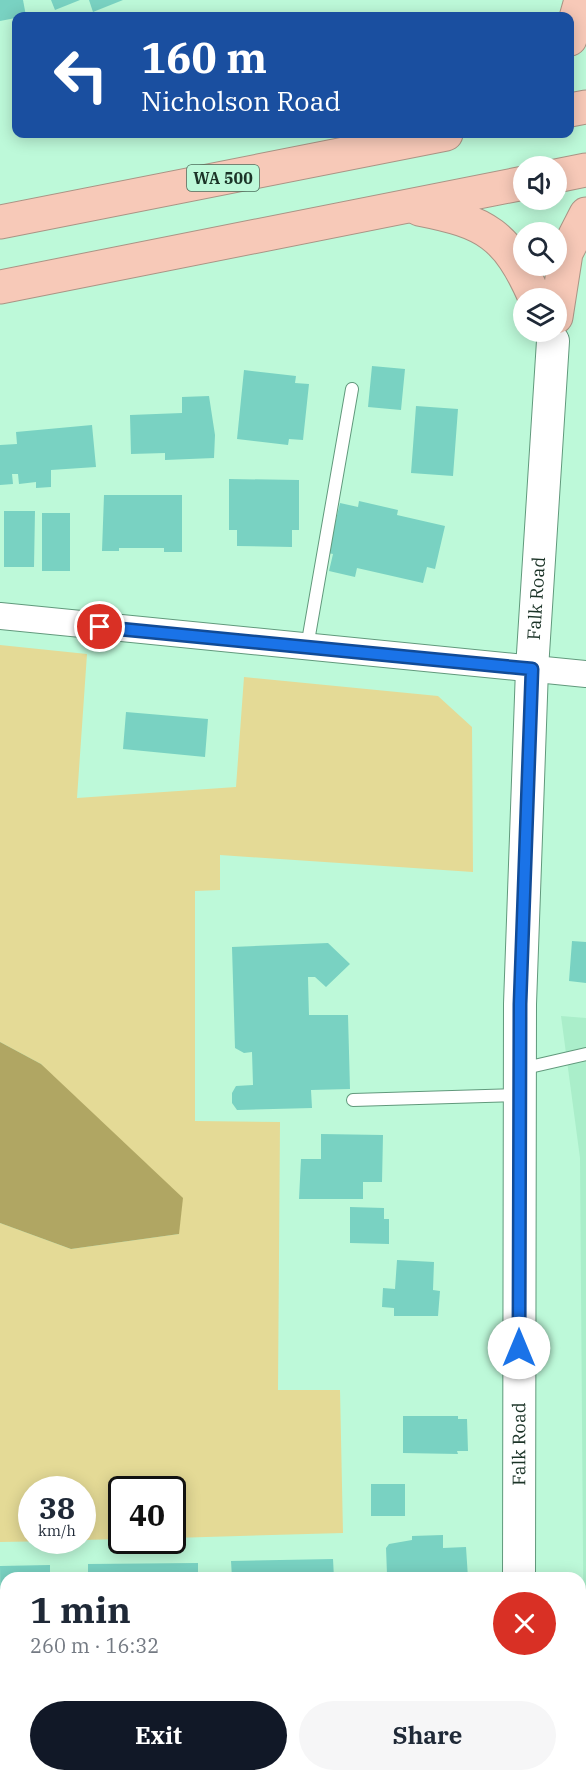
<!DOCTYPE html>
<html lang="en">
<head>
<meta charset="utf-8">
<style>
  :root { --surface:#fff; --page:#f6f6f7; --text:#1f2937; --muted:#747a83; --accent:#111827 }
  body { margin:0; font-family:"IBM Plex Serif",serif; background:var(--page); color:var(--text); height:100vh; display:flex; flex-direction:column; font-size:22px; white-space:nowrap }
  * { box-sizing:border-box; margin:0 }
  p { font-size:20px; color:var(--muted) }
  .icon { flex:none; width:33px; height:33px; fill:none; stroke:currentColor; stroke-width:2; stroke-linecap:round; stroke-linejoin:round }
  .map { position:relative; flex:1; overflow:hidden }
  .panel { position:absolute; left:0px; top:1572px; width:586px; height:210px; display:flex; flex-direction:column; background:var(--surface); border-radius:18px 18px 0 0; box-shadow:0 3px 15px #0003 }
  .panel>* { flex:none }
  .hud { position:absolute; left:12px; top:12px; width:562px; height:126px; border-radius:12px; box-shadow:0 3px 15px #0003; background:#1a4fa0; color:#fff; overflow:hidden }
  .controls { position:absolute; left:513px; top:156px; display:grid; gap:12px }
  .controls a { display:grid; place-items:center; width:54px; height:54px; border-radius:50%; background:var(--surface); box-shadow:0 3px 15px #0003; font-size:30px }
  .speed { position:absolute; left:18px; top:1476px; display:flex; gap:12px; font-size:30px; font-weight:700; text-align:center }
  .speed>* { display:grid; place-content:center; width:78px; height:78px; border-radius:50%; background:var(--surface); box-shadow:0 3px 15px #0003; line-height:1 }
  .speed small { font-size:15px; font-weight:400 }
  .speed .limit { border:3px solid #111; border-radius:9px; background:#fff; color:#111 }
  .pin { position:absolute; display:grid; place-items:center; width:51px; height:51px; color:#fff; margin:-26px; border:3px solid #fff; border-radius:50%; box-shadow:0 2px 6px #0007 }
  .me { position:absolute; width:66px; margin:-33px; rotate:0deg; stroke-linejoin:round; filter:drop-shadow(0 0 4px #0008) }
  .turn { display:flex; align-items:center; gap:21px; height:126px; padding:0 30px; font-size:27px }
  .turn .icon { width:78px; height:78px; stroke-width:2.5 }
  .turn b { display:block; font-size:42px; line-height:51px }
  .round { display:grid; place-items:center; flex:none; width:63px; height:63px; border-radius:32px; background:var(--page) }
  .overview { display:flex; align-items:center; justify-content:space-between; height:102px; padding:0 30px }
  h1 { font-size:36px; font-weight:700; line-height:45px }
  .primary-button { display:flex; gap:12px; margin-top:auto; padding:12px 30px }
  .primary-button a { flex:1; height:69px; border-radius:36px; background:var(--accent); color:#fff; font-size:24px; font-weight:700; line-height:69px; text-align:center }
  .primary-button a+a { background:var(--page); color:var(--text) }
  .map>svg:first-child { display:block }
  .built { fill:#aaeeca }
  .green { fill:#e4da96 }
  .forest { fill:#b0a663 }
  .building { fill:#79d2c2 }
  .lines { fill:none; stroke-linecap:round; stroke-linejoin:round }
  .service-casing { stroke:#61997c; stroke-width:14 }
  .minor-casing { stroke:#61997c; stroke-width:28 }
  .tertiary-casing { stroke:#61997c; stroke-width:34 }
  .motorway-casing { stroke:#aa9485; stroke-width:35 }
  .service { stroke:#fff; stroke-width:12 }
  .minor { stroke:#fff; stroke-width:26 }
  .tertiary { stroke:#fff; stroke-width:32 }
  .motorway { stroke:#f7c9b8; stroke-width:33 }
  .route-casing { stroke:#114b97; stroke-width:15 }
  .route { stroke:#1a73e8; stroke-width:10 }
  .labels { text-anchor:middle; stroke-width:6; stroke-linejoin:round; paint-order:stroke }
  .shield { fill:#bdf9d9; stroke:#4c6e5c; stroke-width:1.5 }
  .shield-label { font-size:16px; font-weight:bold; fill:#1b3327 }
  .street-label { font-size:18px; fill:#1b3327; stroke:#bdf9d9 }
</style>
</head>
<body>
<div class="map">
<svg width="586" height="1782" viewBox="0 0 586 1782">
  <rect width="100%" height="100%" fill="#bdf9d9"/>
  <!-- built -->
  <path class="built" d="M561,1016l25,2v764h-29v-6h23v-83l4,-8 -4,-527z"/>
  <!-- green -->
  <path class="green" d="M0,645l87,9 -10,144 159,-11 8,-110 194,19 34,31 1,145 -253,-17v35l-25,1v230l85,1 -2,268h62l3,143 -170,5 -1,-48h-50l-1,49 -38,1 -1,-50h-50v50l26,1 -58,1v-319l71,26 108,-15 -138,-170 -41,-22z"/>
  <!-- forest -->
  <path class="forest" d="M0,1042l41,22 142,134 -4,36 -108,15 -71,-26z"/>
  <!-- building -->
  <path class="building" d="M0,0h23l3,16 -26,5z
    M51,0h29l-25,10z
    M89,0h34l-30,12z
    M372,366l33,3 -4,41 -33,-3z
    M244,370l52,6 -1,7 14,1 -6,56 -14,-1 -1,6 -51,-6z
    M209,396l6,39 -1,23 -49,2v-7l-34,1 -1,-39 52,-2v-16z
    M416,406l42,3 -5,67 -42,-3z
    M92,425l4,42 -45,3v17l-15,1v-6l-17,2 -1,-10h-6l1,10 -13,1v-40l17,-1 -1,-12z
    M229,479l70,1v50h-7v17l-55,-1v-16h-8z
    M104,495h78v57h-18v-4h-45v3h-17z
    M359,501l39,9 -1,5 48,11 -10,43 -8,-2 -4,16 -66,-15 -2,9 -26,-6 4,-17 -5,-1 12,-50 18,4z
    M4,511h31l-1,56h-30z
    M42,513h28v58h-28z
    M126,712l82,7 -3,38 -82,-8z
    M572,941l14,1v41l-17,-2z
    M328,943l22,21 -24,23 -11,-10h-7l1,38h39l2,74 -39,1 1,18 -75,2 -5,-7v-10l4,-7 17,-1 -1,-33 -8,1 -9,-5 -3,-101z
    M321,1134l62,1 -1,47h-19v17h-64l2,-40h20z
    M350,1207l34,1v11h5v25l-39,-1z
    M397,1260l37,2 -1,28 7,1 -2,25h-44v-8l-12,-1 1,-19 12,1z
    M403,1416h55v3h9l1,32h-11l1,3 -55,-1z
    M371,1484h34v32h-34z
    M443,1535v13l23,-1 2,31h-57v-3l-24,-1 -1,-26 3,-4 23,-4v-4z
    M333,1559l1,19h-102l-1,-17z
    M198,1563v15h-110v-14z
    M50,1565v13h-44v59l-5,1 -1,-72z
    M0,1719h6v57h83v6h-89z
    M100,1776h109v6h-109z
    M223,1776h110v6h-110z
    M344,1776h109l1,6h-110z"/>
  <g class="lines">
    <defs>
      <path id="service" d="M307,647l45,-258
        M521,1069l65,-15
        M353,1100l165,-5"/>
      <path id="minor" d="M0,616l586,58
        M0,1677h6"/>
      <g id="tertiary">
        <path id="s1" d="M519,1578l1,-574 12,-335 21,-328"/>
        <path d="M518,1782v-6"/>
      </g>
      <path id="motorway" d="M570,39l11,-39
        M570,110l16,-3
        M556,176l30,-6
        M419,209c67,13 88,25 116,89
        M0,222l446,-88
        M0,287l524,-104
        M556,317l10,-64 20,-39"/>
    </defs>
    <!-- service casing -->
    <use href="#service" class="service-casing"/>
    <!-- minor casing -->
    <use href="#minor" class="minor-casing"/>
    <!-- tertiary casing -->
    <use href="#tertiary" class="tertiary-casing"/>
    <!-- motorway casing -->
    <use href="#motorway" class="motorway-casing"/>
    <!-- service -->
    <use href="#service" class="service"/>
    <!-- minor -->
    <use href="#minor" class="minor"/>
    <!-- tertiary -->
    <use href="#tertiary" class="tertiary"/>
    <!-- motorway -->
    <use href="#motorway" class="motorway"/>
  </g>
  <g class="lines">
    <defs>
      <path id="route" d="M100,627l432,42 -12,335 -1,344"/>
    </defs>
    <!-- route casing -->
    <use href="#route" class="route-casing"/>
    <!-- route -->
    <use href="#route" class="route"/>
  </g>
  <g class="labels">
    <!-- shield labels -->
    <rect class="shield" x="187" y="165" width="72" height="26" rx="4.5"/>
    <g class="shield-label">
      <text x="223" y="184">WA 500</text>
    </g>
    <!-- street labels -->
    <g class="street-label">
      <text dy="6" stroke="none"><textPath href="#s1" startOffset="980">Falk Road</textPath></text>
      <text dy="6" stroke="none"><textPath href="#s1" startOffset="134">Falk Road</textPath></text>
    </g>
  </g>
</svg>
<div class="controls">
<a><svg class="icon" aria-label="sound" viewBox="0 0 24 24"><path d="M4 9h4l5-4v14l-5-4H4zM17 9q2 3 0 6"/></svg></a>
<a><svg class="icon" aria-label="search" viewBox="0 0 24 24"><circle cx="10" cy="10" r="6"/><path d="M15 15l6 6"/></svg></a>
<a><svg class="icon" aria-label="layers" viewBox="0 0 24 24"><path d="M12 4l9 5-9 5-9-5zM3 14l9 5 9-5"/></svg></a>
</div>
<div class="speed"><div>38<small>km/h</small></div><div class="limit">40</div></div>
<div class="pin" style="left:100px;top:627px;background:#d93025"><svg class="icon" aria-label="arrive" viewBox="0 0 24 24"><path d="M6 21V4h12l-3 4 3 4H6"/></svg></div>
<svg class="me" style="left:519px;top:1348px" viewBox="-20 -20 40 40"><circle r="19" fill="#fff"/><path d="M0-13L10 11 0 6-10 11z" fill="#1a73e8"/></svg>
<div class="hud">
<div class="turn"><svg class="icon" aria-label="left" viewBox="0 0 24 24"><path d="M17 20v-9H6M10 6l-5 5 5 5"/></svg><div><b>160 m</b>Nicholson Road</div></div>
</div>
<section class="panel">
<div class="overview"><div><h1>1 min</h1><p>260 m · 16:32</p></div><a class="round" style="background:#d93025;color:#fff"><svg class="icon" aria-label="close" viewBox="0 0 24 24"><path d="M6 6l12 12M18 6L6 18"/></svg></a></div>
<div class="primary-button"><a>Exit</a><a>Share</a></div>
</section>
</div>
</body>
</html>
